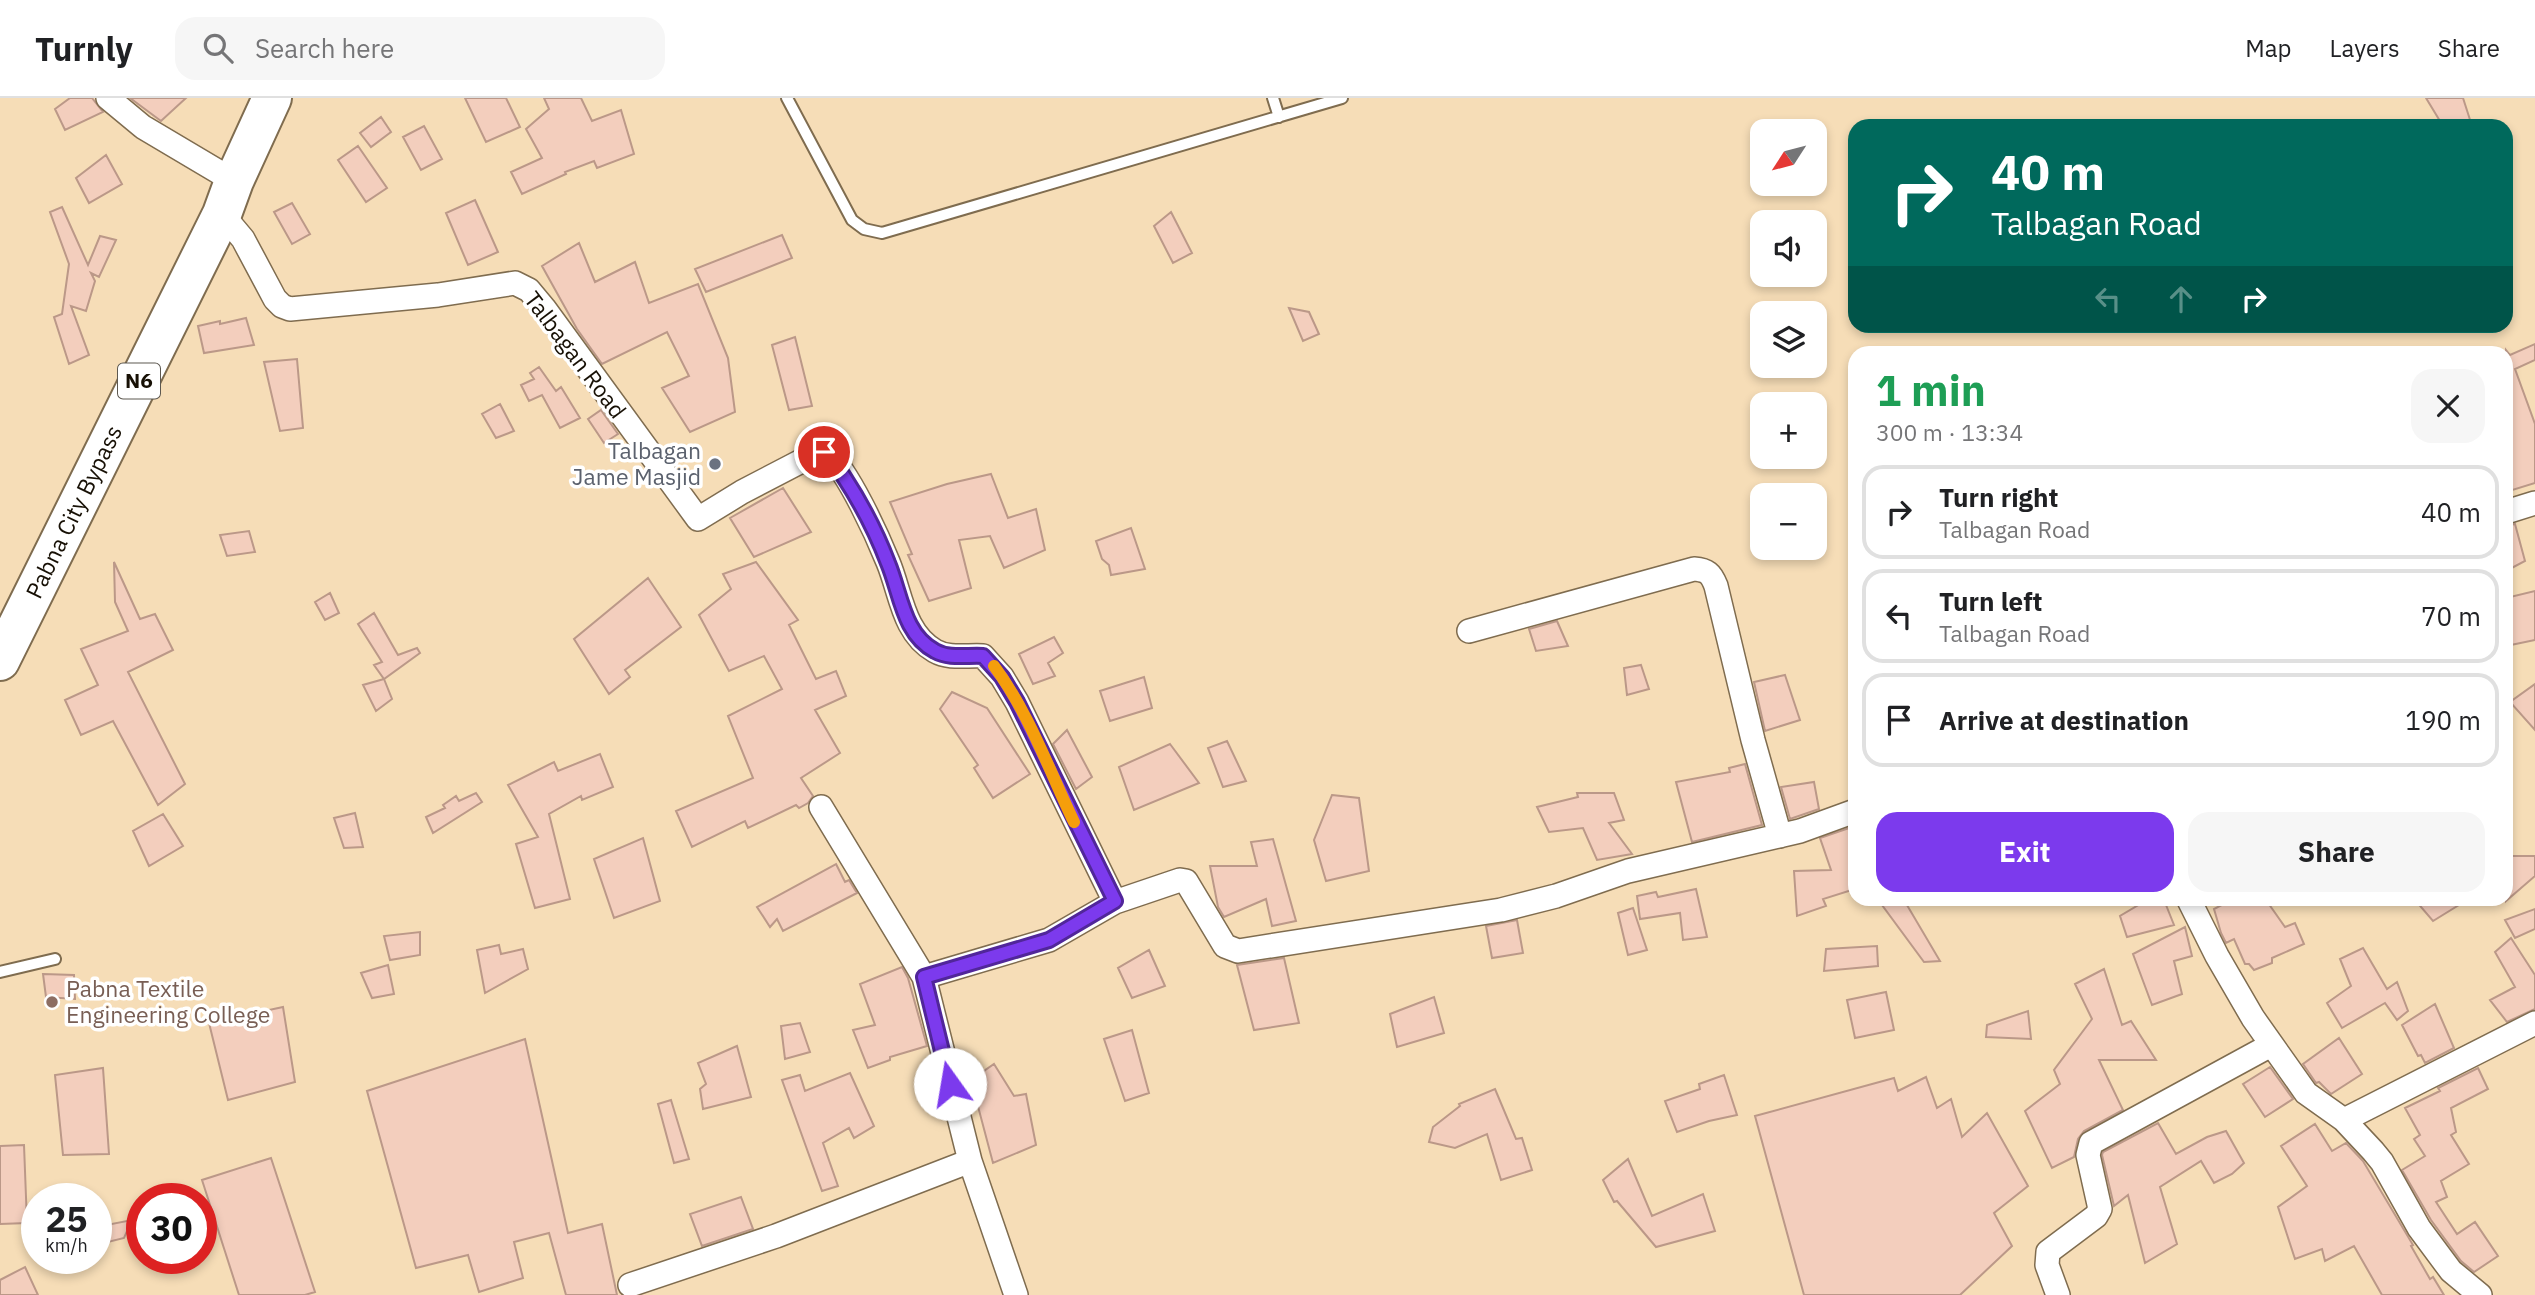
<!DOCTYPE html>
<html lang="en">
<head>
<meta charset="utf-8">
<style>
  :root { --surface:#fff; --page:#f6f6f6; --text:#202124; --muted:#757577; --line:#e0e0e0; --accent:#7c3aed }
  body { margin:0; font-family:"IBM Plex Sans",sans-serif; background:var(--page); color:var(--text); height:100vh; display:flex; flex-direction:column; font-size:26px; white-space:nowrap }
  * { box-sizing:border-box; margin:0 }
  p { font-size:23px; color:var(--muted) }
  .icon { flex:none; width:38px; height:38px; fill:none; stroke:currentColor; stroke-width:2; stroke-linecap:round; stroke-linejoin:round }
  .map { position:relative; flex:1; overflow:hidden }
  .sheet { position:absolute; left:1848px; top:248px; width:665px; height:560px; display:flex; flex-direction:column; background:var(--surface); border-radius:21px; box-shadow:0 4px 10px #0003 }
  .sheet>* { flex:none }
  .banner { position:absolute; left:1848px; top:21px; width:665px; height:214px; border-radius:21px; box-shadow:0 4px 10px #0003; background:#00695c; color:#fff; overflow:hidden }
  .needle { width:46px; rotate:234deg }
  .buttons { position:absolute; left:1750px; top:21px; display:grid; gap:14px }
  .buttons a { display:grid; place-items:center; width:77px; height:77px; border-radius:14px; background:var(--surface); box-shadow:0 4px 10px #0003; font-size:35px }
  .speed { position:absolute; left:21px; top:1085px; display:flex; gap:14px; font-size:35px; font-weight:700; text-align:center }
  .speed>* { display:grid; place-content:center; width:91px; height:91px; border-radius:50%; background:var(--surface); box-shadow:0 4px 10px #0003; line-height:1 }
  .speed small { font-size:18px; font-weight:400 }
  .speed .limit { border:10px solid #d22; background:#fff; color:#111 }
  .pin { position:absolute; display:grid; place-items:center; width:60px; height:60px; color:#fff; margin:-30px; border:4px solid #fff; border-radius:50%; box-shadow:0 2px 7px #0007 }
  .me { position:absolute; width:77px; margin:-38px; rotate:347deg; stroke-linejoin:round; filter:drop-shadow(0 0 5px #0008) }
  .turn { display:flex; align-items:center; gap:24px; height:147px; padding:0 28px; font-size:32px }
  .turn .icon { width:91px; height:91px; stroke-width:2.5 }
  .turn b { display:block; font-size:49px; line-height:60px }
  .lanes { display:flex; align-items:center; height:66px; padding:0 28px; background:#0003; justify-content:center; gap:35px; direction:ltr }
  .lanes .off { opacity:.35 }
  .round { display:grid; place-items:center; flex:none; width:74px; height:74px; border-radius:21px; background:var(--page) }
  .head { display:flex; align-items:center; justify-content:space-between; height:119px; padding:0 28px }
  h1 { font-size:42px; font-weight:800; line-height:52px; color:#1e9e55 }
  .button { display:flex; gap:14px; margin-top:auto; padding:14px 28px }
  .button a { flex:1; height:80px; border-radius:21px; background:var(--accent); color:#fff; font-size:28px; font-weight:800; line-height:80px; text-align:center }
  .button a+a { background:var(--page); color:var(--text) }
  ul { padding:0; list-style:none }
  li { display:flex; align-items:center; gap:21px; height:94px; margin:0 14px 10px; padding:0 14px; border:4px solid var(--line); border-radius:21px }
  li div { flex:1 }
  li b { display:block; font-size:26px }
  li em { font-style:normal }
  header { display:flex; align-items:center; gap:42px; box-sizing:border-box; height:98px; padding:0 35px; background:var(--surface); border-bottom:2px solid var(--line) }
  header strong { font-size:33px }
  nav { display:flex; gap:38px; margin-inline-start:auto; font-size:24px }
  .search { width:490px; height:63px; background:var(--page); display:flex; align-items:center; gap:18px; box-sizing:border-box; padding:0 24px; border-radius:21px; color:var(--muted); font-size:26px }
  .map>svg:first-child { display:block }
  .built { fill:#f6ddb7; fill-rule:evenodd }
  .building { fill:#f3cebd; stroke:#bb9888; stroke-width:2 }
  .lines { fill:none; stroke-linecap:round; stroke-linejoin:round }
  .lane-casing { stroke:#7f6c4f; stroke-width:14 }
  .street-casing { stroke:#7f6c4f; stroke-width:26 }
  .highway-casing { stroke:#7f6c4f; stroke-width:42 }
  .lane { stroke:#fff; stroke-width:10 }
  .street { stroke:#fff; stroke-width:23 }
  .highway { stroke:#fff; stroke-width:38 }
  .route-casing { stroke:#51269a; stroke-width:18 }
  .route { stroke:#7c3aed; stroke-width:12 }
  .slow { stroke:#f59e0b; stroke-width:12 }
  .worship-dot { fill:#6b7280; stroke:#fff; stroke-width:2.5 }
  .education-dot { fill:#8d6e63; stroke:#fff; stroke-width:2.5 }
  .labels { text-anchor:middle; stroke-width:7; stroke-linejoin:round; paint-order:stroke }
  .shield { fill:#fff; stroke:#5d5850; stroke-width:2 }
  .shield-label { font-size:21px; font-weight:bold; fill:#171005 }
  .street-label { font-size:23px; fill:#171005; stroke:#fff }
  .worship-label { font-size:23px; fill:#5b616d; stroke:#fff; text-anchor:end }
  .education-label { font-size:23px; fill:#785e54; stroke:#fff; text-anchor:start }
</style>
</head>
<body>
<header>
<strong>Turnly</strong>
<div class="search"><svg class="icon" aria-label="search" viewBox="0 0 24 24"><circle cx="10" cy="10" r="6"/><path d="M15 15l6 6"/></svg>Search here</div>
<nav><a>Map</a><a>Layers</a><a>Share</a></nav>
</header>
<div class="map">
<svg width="2535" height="1197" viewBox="0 0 2535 1197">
  <rect width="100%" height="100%" fill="#ffe9c9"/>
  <!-- built -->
  <path class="built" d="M0,0h2535v1197h-2535zM1855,28h651v200h-651zM1762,33h53v53h-53zM1762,124h53v53h-53zM1762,215h53v53h-53zM1855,256h651v546h-651zM1762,306h53v53h-53zM1762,397h53v53h-53zM37,1101h59v59h-59zM142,1101h59v59h-59z"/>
  <!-- building -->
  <path class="building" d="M70,0h22l11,14 -38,18 -10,-21z
    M130,0h56l-25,23z
    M465,0h41l14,29 -34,15z
    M544,0h37l11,23 29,-11 13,44 -37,14 -3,-7 -29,11 1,2 -44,20 -11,-22 31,-14 -16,-29 23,-20z
    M2426,0h37l9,28h-29z
    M381,19l10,15 -20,15 -11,-14z
    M424,28l18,33 -21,11 -18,-33z
    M358,48l29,42 -21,14 -28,-42z
    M106,57l16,29 -33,19 -13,-25z
    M475,102l23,52 -30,13 -22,-52z
    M292,105l18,31 -18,10 -18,-32z
    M62,109l26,58 12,-29 16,4 -17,37 -8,-4 4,8 -9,30 -15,-5 18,49 -20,9 -15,-47 8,-3 7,-50 -19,-52z
    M1171,114l21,41 -19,10 -19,-37z
    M782,137l10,23 -86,34 -11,-23z
    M579,145l16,39 40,-20 14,41 49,-19 30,74 7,54 -45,20 -28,-44 27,-12 -22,-44 -65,32 -25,-35 -35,-63z
    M1289,210l20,4 10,22 -16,7z
    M246,220l8,27 -50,8 -6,-27 22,-5v3z
    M795,239l17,69 -23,4 -17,-65z
    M2535,246v16l-20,9 20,55v59l-29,9v-142l4,5z
    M297,261l6,69 -23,3 -16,-69z
    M539,269l17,24 5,-4 19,31 -20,10 -18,-33 -13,6 -8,-16 13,-6 -4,-6z
    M500,306l14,27 -18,7 -14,-24z
    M601,312l17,24 -14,9 -16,-24z
    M991,376l17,44 28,-9 9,41 -41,18 -14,-32 -31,4 12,48 -42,13 -21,-46 4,-1 -22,-52 57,-18z
    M783,390l28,44 -57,25 -24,-39z
    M2515,426l10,37 -19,10v-45z
    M1131,430l14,41 -34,6 -2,-10 -7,-6 -6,-18z
    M249,433l6,21 -28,4 -7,-21z
    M114,464l26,57 15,-5 18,36 -45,22 57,112 -27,21 -45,-84 -32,14 -16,-35 33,-15 -17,-36 47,-18 -13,-29z
    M756,464l42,58 -9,5 27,54 20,-8 10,25 -31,14 25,43 -39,25 12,18 -5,7 -9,5 -3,-3 -48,23 -3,-7 -53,26 -16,-36 77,-33 -25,-62 54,-27 -18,-33 -35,15 -30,-56 32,-26 -8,-15z
    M648,480l33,49 -56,43 5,7 -21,17 -35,-55z
    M2535,493v49l-29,6v-48z
    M330,495l9,20 -14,7 -10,-18z
    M374,515l24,42 19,-7 3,5 -36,26 -10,-14 8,-3 -24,-38z
    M1557,523l11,25 -32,5 -7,-22z
    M1054,539l9,16 -15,10 7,13 -22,8 -14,-30z
    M1641,567l8,24 -22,6 -3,-27z
    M1785,577l15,45 -35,11 -11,-49z
    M1144,579l8,31 -42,13 -10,-30z
    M384,581l8,20 -16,12 -13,-26z
    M2535,586v46l-25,-28z
    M952,594l35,16 43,66 -37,24 -19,-30 4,-3 -38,-56z
    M1067,632l25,47 -16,12 -23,-45z
    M1227,643l19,40 -23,6 -15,-39z
    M1170,646l29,39 -65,27 -15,-43z
    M600,656l13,33 -31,13 -1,-4 -32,18 21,85 -35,9 -19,-64 22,-7 -30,-52 46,-23 4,9z
    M1745,666l17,61 -70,17 -16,-60 54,-10 -1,-4z
    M1814,684l5,27 -29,10 -9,-32z
    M476,695l6,9 -49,31 -7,-16 19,-9 -2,-3 13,-9 3,5z
    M1577,695h37l10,27 -15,3 23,31 -35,6 -14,-32 -34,4 -12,-25 41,-10z
    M1332,697l27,3 10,73 -43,10 -12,-41z
    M355,715l8,34 -19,1 -10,-30z
    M163,716l20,32 -34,20 -16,-35z
    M1852,729l3,6v56l-32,10 3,7 -29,10 -3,-45 37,-1 -11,-32z
    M643,740l17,63 -46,17 -20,-59z
    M1273,741l23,82 -24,5 -6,-27 -42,18 -6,-10 -8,-41h47l-6,-24z
    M2506,758h29v20l-29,25z
    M836,766l9,18 4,-2 8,13 -74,38 -6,-12 -7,8 -13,-20z
    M1696,791l11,48 -24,3 -3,-27 -40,6 -3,-23 19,-4 2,5z
    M1890,802h14l36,61 -16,1 -42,-57z
    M2147,802h17l10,25 -47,12 -7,-21z
    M2231,802h35l19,27 10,-4 9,21 -32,14v5l-18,7 -5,-6h-4l-11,-25 -8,4 -5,-10 -7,-24z
    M2415,802h52l-34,21z
    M1633,810l14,42 -19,5 -10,-42z
    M2535,811v20l-20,9 -10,-18z
    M1517,822l6,33 -31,5 -6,-32z
    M2185,829l7,29 -18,5 8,33 -30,11 -19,-51z
    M420,834v23l-30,5 -6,-24z
    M2511,840l24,37v34l-28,13 -17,-22 25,-13 -20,-35z
    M499,847l2,9 22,-5 5,20 -43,24 -8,-43z
    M1877,848l1,20 -54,5 2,-22z
    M2363,850l24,41 10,-7 11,29 -11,9 -12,-17 -43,25 -15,-25 24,-17 -11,-27z
    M1149,852l16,36 -33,12 -14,-30z
    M1284,860l15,65 -45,7 -17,-65z
    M388,867l6,29 -22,4 -11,-25z
    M902,869l6,11 19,68 -37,11v3l-22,8 -15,-38 22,-5 -15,-41z
    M2104,871l18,56 9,-4 25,39h-57l24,50 -39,21 -6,8 -4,18 -22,11 -27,-57 35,-27 -6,-14 38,-51 -17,-35z
    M43,876l31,1 1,24 -29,-2z
    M1886,894l8,38 -39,8 -8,-38z
    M1434,899l10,36 -47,14 -7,-33z
    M2435,906l19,44 -29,15 -4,-8 -3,1 -16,-31z
    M283,909l12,75 -67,18 -19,-77z
    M2028,913l3,28 -45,-2 1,-12z
    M800,925l10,29 -25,7 -4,-33z
    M1132,932l17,63 -24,8 -21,-62z
    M2339,940l23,36 -31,20 -12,-12 -3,1 -13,-19z
    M525,941l43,194 34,-9 15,71h-51l-17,-62 -35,9 9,36 -44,14 -11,-37 -52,13 -49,-177z
    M737,948l14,51 -48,12 -3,-20 6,-5 -8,-21z
    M994,966l20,32 12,-2 10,51 -43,18 -22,-83z
    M2270,969l23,32 -28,18 -22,-33z
    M103,970l6,86 -46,1 -8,-80z
    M2478,970l10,21 -37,19 5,24 -5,3 18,29 -28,17 6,16 -11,5 21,32 18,-12 23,34 -24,16 -13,-11 -30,-41 -29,-50 23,-14 -11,-17 6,-4 -15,-27 35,-17 -2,-3z
    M850,975l24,53 -20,12 -5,-10 -26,15 15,43 -16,5 -40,-111 18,-5 5,16z
    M1724,977l13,40 -28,6 -32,11 -12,-31 35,-12 -1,-5z
    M1926,979l11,31 14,-9 11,38 25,-24 41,73 -34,27 18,33 -52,49h-156l-49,-179 139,-38 4,13z
    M1495,991l21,50 6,-1 10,32 -31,10 -14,-46 -32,14 -26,-6 4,-15 27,-21 -1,-2z
    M671,1002l18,59 -15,4 -16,-59z
    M2158,1025l18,31 31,-17 19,-6 18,32 -12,11 -18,9 -13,-22 -41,26 17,57 -32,19 -17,-68 -14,11 -12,-51 1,-3z
    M2315,1026l17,27 14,-8 17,18 50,84 -2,1 19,33 3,-2 11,18h-62l-28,-49 -29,15 -3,-12 -27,10 -17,-52 29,-21 -26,-40z
    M24,1047l3,78 -27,1v-78z
    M271,1060l44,134 -10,3h-66l-37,-115z
    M1628,1061l24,57 51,-22 12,37 -59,16 -39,-46 -3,1 -11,-22z
    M741,1099l12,32 -51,17 -12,-32z
    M132,1122l-8,18 -28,7v-18z
    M25,1169l13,28h-38v-15z"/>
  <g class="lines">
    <defs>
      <path id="lane" d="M787,0l65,122 12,9 18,4 460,-135
        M1273,0l6,19
        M0,874l55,-13"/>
      <path id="street" d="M108,0l35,29 91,54
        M222,116l21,25 32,60 7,7 8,3 148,-14 77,-12 14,7 15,18 154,211 44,-27 73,-38 12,-1c21,18 50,82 61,109 13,31 15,71 47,89 14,8 32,4 48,5l19,21 15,25 98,200 -66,38 -125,37 46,184 46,134
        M2506,414l29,-9
        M1469,533l225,-62c13,1 17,4 22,17l37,154 27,96
        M821,709l103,170
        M2189,802l28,56 36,62 53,75 38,27 29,31 9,11 37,66 32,43 29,24
        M1115,804l65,-22 6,1 39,65 13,5 263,-41 55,-14 72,-25 172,-40 55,-20
        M2344,1022l191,-97
        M630,1187l146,-49 194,-75
        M2058,1197l-11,-30 1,-13 48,-36 4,-7 -12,-54 3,-12 180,-98"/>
      <path id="highway" d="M0,563l222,-447 12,-33 38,-83"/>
    </defs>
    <!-- lane casing -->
    <use href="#lane" class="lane-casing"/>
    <!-- street casing -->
    <use href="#street" class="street-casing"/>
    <!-- highway casing -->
    <use href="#highway" class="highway-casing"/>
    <!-- lane -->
    <use href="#lane" class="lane"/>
    <!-- street -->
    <use href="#street" class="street"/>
    <!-- highway -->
    <use href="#highway" class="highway"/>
  </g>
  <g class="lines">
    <defs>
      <path id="route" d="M824,354c10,5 14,16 20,25 17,26 33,57 44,86 13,31 15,71 47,88 14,8 32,4 48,5l19,21 15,25 98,199 -66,39 -125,37 26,107"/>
    </defs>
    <!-- route casing -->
    <use href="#route" class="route-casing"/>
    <!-- route -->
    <use href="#route" class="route"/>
    <!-- slow -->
    <path class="slow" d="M994,568c35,47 55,104 80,156"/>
  </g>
  <!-- markers -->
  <circle class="worship-dot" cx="715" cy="366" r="7"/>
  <circle class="education-dot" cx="52" cy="904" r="7"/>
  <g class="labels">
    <!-- shield labels -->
    <rect class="shield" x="118" y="265.5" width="42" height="35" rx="5"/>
    <g class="shield-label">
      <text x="139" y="290">N6</text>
    </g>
    <!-- street labels -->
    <g class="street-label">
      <text transform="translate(575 257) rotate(53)" y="8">Talbagan Road</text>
      <text transform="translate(74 414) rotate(-64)" y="8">Pabna City Bypass</text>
    </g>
    <!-- worship labels -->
    <g class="worship-label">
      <text x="701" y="361">Talbagan<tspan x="701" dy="26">Jame Masjid</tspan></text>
    </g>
    <!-- education labels -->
    <g class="education-label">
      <text x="66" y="899">Pabna Textile<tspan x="66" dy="26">Engineering College</tspan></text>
    </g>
  </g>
</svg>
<div class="buttons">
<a><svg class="needle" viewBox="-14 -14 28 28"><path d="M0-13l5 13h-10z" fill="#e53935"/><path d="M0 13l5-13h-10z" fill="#757577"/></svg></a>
<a><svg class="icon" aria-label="sound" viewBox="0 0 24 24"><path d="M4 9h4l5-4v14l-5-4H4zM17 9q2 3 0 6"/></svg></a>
<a><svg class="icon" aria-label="layers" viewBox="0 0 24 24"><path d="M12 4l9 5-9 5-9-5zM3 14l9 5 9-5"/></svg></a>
<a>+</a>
<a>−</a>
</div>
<div class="speed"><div>25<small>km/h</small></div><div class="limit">30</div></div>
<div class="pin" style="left:824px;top:354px;background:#d93025"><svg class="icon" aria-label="arrive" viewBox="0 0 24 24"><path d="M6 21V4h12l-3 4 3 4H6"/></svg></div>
<svg class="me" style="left:950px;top:986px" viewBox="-20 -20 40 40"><circle r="19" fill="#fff"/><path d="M0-13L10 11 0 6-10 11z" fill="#7c3aed"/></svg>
<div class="banner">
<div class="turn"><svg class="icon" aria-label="right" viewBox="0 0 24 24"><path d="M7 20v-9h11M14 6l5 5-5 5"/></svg><div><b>40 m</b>Talbagan Road</div></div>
<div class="lanes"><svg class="icon off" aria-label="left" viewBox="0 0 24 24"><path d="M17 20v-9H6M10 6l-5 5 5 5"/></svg><svg class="icon off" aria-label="ahead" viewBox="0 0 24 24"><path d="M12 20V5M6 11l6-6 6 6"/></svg><svg class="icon" aria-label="right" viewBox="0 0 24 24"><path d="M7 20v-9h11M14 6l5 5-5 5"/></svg></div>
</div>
<section class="sheet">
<div class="head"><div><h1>1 min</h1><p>300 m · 13:34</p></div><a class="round"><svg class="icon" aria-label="close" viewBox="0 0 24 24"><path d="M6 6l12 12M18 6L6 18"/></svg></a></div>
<ul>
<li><svg class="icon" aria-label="right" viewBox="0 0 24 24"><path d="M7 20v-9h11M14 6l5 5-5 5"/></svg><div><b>Turn right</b><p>Talbagan Road</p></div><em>40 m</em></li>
<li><svg class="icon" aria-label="left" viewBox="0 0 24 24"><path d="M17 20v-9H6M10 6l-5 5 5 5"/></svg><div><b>Turn left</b><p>Talbagan Road</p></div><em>70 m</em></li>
<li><svg class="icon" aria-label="arrive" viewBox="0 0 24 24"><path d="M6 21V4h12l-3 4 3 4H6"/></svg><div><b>Arrive at destination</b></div><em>190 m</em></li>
</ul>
<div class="button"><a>Exit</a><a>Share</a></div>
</section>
</div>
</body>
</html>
